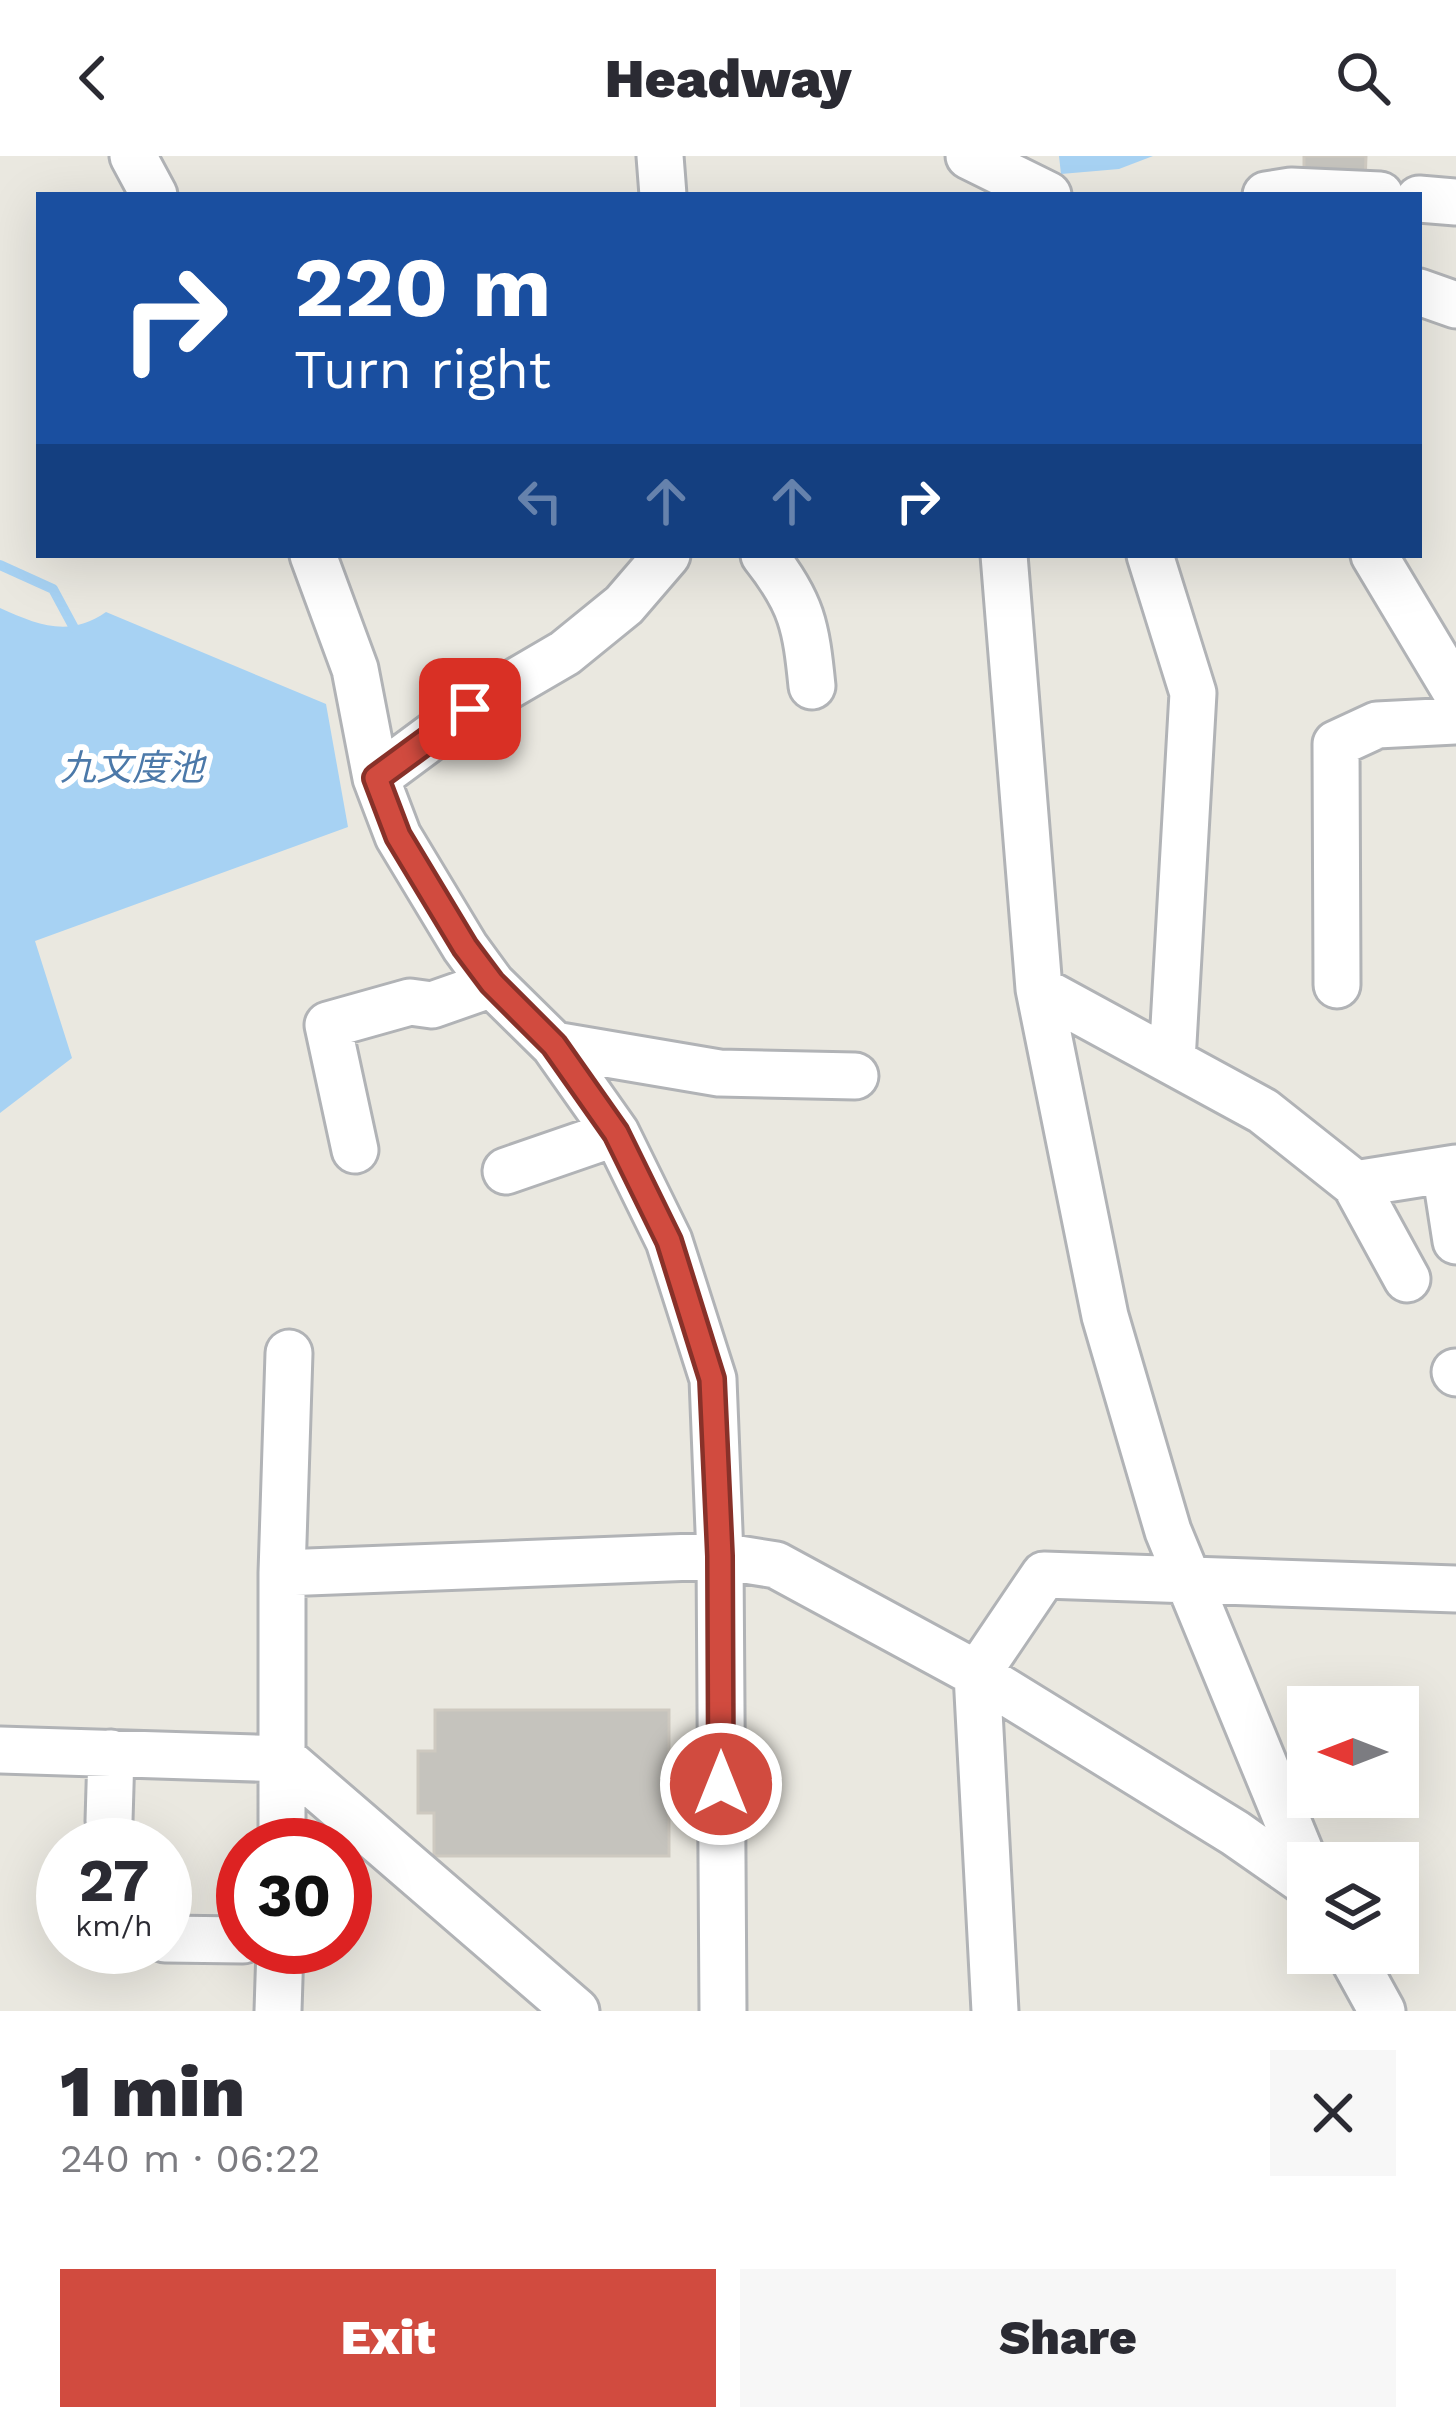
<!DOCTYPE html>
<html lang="en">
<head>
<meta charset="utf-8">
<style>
  :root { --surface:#fff; --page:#f7f7f7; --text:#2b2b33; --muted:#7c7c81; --accent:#d14b3f }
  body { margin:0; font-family:"Work Sans","Noto Sans JP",sans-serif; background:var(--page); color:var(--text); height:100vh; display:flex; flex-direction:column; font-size:45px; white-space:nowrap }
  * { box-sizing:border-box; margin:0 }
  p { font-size:39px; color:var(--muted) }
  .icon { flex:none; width:66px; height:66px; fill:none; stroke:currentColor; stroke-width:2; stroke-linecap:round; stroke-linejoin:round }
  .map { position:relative; height:1855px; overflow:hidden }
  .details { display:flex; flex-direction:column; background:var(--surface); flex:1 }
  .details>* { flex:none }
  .banner { position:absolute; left:36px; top:36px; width:1386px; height:366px; border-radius:0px; box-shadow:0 12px 48px #0002; background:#1a4fa0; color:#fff; overflow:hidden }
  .needle { width:78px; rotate:270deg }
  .controls { position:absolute; left:1287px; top:1530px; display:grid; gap:24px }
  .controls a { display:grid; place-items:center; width:132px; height:132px; border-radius:0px; background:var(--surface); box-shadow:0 12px 48px #0002; font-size:60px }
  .speed { position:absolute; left:36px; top:1662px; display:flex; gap:24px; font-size:60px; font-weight:700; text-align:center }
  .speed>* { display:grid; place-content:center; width:156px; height:156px; border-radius:50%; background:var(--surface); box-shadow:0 12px 48px #0002; line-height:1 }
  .speed small { font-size:30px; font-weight:400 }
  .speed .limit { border:18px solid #d22; background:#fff; color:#111 }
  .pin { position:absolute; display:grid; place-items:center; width:102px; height:102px; color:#fff; margin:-51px; border-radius:24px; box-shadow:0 6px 18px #0006 }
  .me { position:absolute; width:132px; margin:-66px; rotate:0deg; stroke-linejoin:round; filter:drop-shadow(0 0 9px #0008) }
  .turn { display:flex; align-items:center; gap:42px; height:252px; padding:0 60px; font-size:54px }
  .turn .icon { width:156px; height:156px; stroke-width:2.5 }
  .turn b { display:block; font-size:84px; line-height:102px }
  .lanes { display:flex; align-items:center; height:114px; padding:0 60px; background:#0003; justify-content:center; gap:60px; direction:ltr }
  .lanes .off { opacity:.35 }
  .round { display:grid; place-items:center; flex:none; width:126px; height:126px; border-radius:0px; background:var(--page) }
  .head { display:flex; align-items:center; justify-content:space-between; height:204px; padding:0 60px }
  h1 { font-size:72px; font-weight:800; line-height:90px }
  .primary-button { display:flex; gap:24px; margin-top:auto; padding:24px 60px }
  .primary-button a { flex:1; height:138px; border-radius:0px; background:var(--accent); color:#fff; font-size:48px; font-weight:800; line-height:138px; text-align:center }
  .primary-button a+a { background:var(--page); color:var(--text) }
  header { display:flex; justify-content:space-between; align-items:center; height:156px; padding:0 60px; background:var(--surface); font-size:54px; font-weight:800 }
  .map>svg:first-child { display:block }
  .water { fill:#a7d2f3 }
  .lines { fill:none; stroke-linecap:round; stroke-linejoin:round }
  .stream { stroke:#a7d2f3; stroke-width:10 }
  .building { fill:#c5c3bd; stroke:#cec9c0; stroke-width:3 }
  .minor-casing { stroke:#b1b3b6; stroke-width:51 }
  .minor { stroke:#fff; stroke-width:45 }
  .route-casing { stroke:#883129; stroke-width:30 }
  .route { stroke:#d14b3f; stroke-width:21 }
  .labels { text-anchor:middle; stroke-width:12; stroke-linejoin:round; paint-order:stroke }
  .water-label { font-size:36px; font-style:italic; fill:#4c79a9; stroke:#fff }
</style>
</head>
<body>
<header><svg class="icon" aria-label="back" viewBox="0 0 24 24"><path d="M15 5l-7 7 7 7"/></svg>Headway<svg class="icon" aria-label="search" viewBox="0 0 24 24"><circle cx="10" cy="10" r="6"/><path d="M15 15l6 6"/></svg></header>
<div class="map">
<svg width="1456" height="1855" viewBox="0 0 1456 1855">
  <rect width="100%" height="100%" fill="#eae8e0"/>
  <!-- water -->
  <path class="water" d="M1059,0h94l-34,13 -58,5z
    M0,452c38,17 69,30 106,4l220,92 22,123 -313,114 37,117 -72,55z"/>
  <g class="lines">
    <!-- stream -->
    <path class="stream" d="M0,409l53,24 21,39"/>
  </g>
  <!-- building -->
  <path class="building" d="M1304,0h62l-1,27 -61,-1z
    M435,1554h234v146h-235v-43h-16v-62h17z"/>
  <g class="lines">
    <defs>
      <path id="minor" d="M133,0l21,39
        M660,0l3,39
        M969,0l79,39
        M1266,39l25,-4 89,4
        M1419,43l37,3
        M1419,136l37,13
        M313,399l42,114 21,109 22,58 67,111 27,37 62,61 62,88 53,108 44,138 7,177 3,455
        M764,399c38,48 42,71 48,131
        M1004,399l35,434 66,327 63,215 140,340
        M1150,399l43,138 -21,368
        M1374,399l82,137
        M376,622l93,-69 96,-56 59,-48 43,-50
        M1337,829l-1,-241 41,-19 79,-4
        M1039,833l224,122 92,73 101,-16
        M554,889l165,28 136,3
        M355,994l-27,-125 82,-23 22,3 60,-21
        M1445,1014l11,71
        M506,1015l110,-38
        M1355,1028l52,95
        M1455,1216l1,1
        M282,1417l438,-17 56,9 201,109 258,159 73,51
        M0,1594l284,9 292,252
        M109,1665l2,-68
        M282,1689v-272l7,-220
        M165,1783l78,1
        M1350,1797l32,58
        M278,1855l2,-64
        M995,1855l-18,-337 67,-99 412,14"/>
    </defs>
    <!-- minor casing -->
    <use href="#minor" class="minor-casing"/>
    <!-- minor -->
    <use href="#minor" class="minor"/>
  </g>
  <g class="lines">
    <defs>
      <path id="route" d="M470,553l-94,69 22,58 67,111 27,36 62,62 62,88 53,108 43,138 8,177 1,228"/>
    </defs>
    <!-- route casing -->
    <use href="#route" class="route-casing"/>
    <!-- route -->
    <use href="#route" class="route"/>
  </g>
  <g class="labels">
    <!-- water labels -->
    <g class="water-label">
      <text x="132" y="624">九文度池</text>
    </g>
  </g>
</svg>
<div class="controls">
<a><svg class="needle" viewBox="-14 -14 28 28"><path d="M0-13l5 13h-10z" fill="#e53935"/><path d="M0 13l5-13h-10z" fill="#7c7c81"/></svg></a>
<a><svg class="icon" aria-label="layers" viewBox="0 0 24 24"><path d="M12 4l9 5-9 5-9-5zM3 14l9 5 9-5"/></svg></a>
</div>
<div class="speed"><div>27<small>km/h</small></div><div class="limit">30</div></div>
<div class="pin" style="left:470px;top:553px;background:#d93025"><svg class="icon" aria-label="arrive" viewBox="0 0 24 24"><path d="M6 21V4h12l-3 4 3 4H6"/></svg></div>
<svg class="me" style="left:721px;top:1628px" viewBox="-20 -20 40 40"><circle r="17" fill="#d14b3f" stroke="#fff" stroke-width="3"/><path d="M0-11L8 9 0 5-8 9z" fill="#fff"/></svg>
<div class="banner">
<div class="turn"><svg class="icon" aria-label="right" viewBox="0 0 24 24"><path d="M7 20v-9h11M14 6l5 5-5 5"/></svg><div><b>220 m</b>Turn right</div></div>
<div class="lanes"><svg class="icon off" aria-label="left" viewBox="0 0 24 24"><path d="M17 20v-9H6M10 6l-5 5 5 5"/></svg><svg class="icon off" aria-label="ahead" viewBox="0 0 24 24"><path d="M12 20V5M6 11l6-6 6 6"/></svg><svg class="icon off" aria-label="ahead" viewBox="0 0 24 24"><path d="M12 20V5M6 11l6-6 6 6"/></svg><svg class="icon" aria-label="right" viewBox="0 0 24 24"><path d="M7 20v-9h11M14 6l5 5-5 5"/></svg></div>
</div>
</div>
<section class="details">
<div class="head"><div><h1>1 min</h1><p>240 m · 06:22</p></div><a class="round"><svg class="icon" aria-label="close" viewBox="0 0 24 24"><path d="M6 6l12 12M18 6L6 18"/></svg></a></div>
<div class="primary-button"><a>Exit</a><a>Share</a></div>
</section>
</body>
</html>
